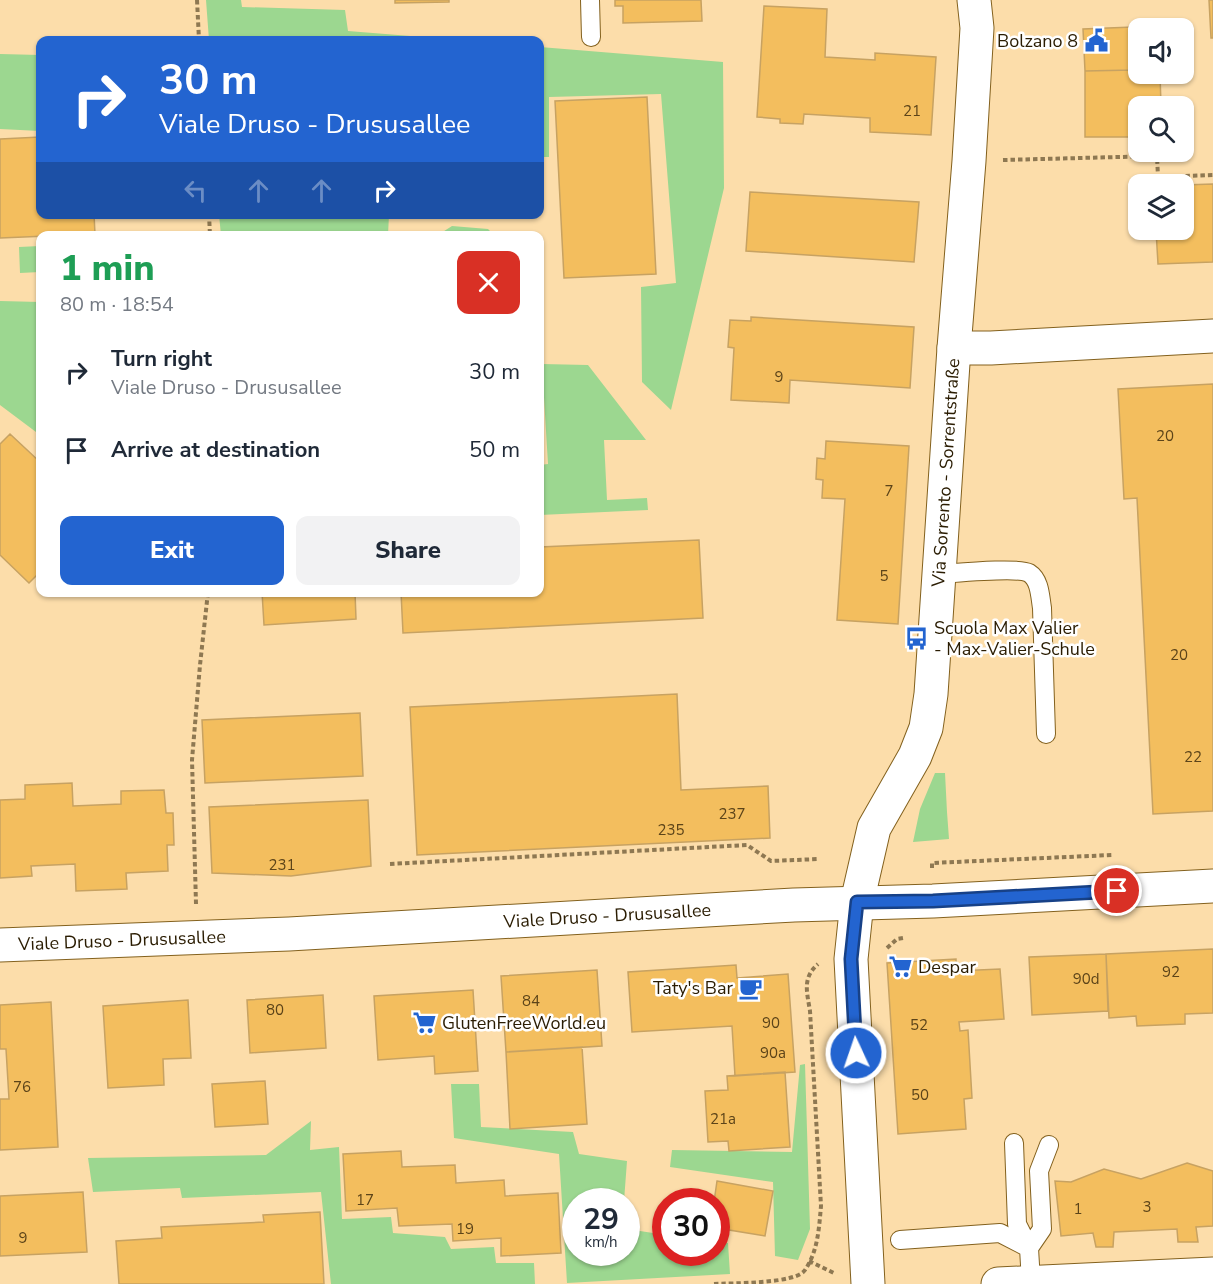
<!DOCTYPE html>
<html lang="en">
<head>
<meta charset="utf-8">
<style>
  :root { --surface:#fff; --page:#f2f2f3; --text:#1f2937; --muted:#747a83; --accent:#2364d0 }
  body { margin:0; font-family:"Nunito Sans",sans-serif; background:var(--page); color:var(--text); height:100vh; display:flex; flex-direction:column; font-size:22px; white-space:nowrap }
  * { box-sizing:border-box; margin:0 }
  p { font-size:20px; color:var(--muted) }
  .icon { flex:none; width:33px; height:33px; fill:none; stroke:currentColor; stroke-width:2; stroke-linecap:round; stroke-linejoin:round }
  .map { position:relative; flex:1; overflow:hidden }
  .panel { position:absolute; left:36px; top:231px; width:508px; height:366px; display:flex; flex-direction:column; background:var(--surface); border-radius:12px; box-shadow:0 2px 4px #0004 }
  .panel>* { flex:none }
  .banner { position:absolute; left:36px; top:36px; width:508px; height:183px; border-radius:12px; box-shadow:0 2px 4px #0004; background:#2364d0; color:#fff; overflow:hidden }
  .tools { position:absolute; left:1128px; top:18px; display:grid; gap:12px }
  .tools a { display:grid; place-items:center; width:66px; height:66px; border-radius:12px; background:var(--surface); box-shadow:0 2px 4px #0004; font-size:30px }
  .speed { position:absolute; left:562px; top:1188px; display:flex; gap:12px; font-size:30px; font-weight:700; text-align:center }
  .speed>* { display:grid; place-content:center; width:78px; height:78px; border-radius:50%; background:var(--surface); box-shadow:0 2px 4px #0004; line-height:1 }
  .speed small { font-size:15px; font-weight:400 }
  .speed .limit { border:9px solid #d22; background:#fff; color:#111 }
  .pin { position:absolute; display:grid; place-items:center; width:51px; height:51px; color:#fff; margin:-26px; border:3px solid #fff; border-radius:50%; box-shadow:0 2px 6px #0007 }
  .me { position:absolute; width:66px; margin:-33px; rotate:357deg; stroke-linejoin:round; filter:drop-shadow(0 0 4px #0008) }
  .turn { display:flex; align-items:center; gap:21px; height:126px; padding:0 24px; font-size:27px }
  .turn .icon { width:78px; height:78px; stroke-width:2.5 }
  .turn b { display:block; font-size:42px; line-height:51px }
  .lanes { display:flex; align-items:center; height:57px; padding:0 24px; background:#0003; justify-content:center; gap:30px; direction:ltr }
  .lanes .off { opacity:.35 }
  .round { display:grid; place-items:center; flex:none; width:63px; height:63px; border-radius:12px; background:var(--page) }
  .head { display:flex; align-items:center; justify-content:space-between; height:102px; padding:0 24px }
  h1 { font-size:36px; font-weight:800; line-height:45px; color:#1e9e55 }
  .cta { display:flex; gap:12px; margin-top:auto; padding:12px 24px }
  .cta a { flex:1; height:69px; border-radius:12px; background:var(--accent); color:#fff; font-size:24px; font-weight:800; line-height:69px; text-align:center }
  .cta a+a { background:var(--page); color:var(--text) }
  ul { padding:0; list-style:none }
  li { display:flex; align-items:center; gap:18px; height:78px; padding:0 24px }
  li div { flex:1 }
  li b { display:block; font-size:22px }
  li em { font-style:normal }
  .map>svg:first-child { display:block }
  .green { fill:#9cd790 }
  .building { fill:#f3be5e; stroke:#c7a262; stroke-width:1.5 }
  .lines { fill:none; stroke-linecap:round; stroke-linejoin:round }
  .lane-casing { stroke:#83611e; stroke-width:20 }
  .street-casing { stroke:#83611e; stroke-width:35 }
  .primary-casing { stroke:#83611e; stroke-width:35 }
  .path { stroke:#8e7852; stroke-width:4; stroke-dasharray:4.5 3; stroke-linecap:butt }
  .lane { stroke:#fff; stroke-width:18 }
  .street { stroke:#fff; stroke-width:33 }
  .primary { stroke:#fff; stroke-width:33 }
  .route-casing { stroke:#174187; stroke-width:15 }
  .route { stroke:#2364d0; stroke-width:10 }
  .labels { text-anchor:middle; stroke-width:5; stroke-linejoin:round; paint-order:stroke }
  .number-label { font-size:15px; fill:#5c4419 }
  .poi-label { font-size:18px; fill:#2a1c02; stroke:#fff; text-anchor:start }
  .street-label { font-size:18px; fill:#2a1c02; stroke:#fff }
</style>
</head>
<body>
<div class="map">
<svg width="1213" height="1284" viewBox="0 0 1213 1284">
  <rect width="100%" height="100%" fill="#fcddaa"/>
  <!-- green -->
  <path class="green" d="M206,0h35l1,7 103,3 3,21 112,9h-251z
    M540,47l183,15 1,126 -53,222 -29,-28 -1,-95 35,-4 -15,-189 -112,3v60h-9z
    M0,54l40,1v76l-40,-2z
    M219,215h170l-1,20h-167z
    M452,226l36,3 6,6h-56z
    M40,246v26l-20,1 -1,-26z
    M0,301l40,1v133l-40,-30z
    M542,364l46,1 58,75h-42l3,60 40,-2 1,12 -108,5v-50l8,-1z
    M935,773h10l2,39 2,27 -36,3 7,-33z
    M805,1064l5,165 -12,31 -23,-4 -2,-74 -103,-15 2,-17 120,2 8,-87z
    M451,1084h28l2,43 92,5 6,22 48,7 -3,40 -48,1v50h51v-23l39,6v17h51v-10l11,1 2,31 -163,9 -8,-129 -105,-16z
    M311,1121l-1,29 29,-3 3,72 49,-2 2,16 52,4 6,12 43,-2 2,16h38l1,21h-204l-10,-92 -139,6 -2,-10 -87,4 -5,-34 178,-3z"/>
  <!-- building -->
  <path class="building" d="M395,0h54v2l-54,1z
    M615,0h86l1,21 -79,2v-17h-8z
    M1209,0h4v38h-2z
    M764,6l63,3 -2,48 50,3v-7l61,4 -5,78 -61,-3v-14l-66,-4 -1,10 -23,-1v-4l-23,-2z
    M1133,27v43l-48,1 -2,-42z
    M1133,70h5v4h22l1,32h-23v31h-53v-66z
    M647,97l9,177 -92,4 -9,-177z
    M40,137v77h54l1,20 -95,4v-99z
    M1213,184v78l-55,2 -2,-34h28v-45z
    M750,192l169,10 -5,60 -168,-11z
    M751,317l163,10 -4,61 -120,-8 -1,23 -58,-3 3,-52 -6,-1 2,-27 21,1z
    M1213,384v427l-60,3 -16,-316 -13,1 -6,-110z
    M10,434l30,28v110l-11,11 -29,-28v-111z
    M826,441l83,5 -11,178 -61,-4 8,-121 -23,-1 1,-18 -7,-1 1,-21 8,1z
    M699,540l4,78 -300,15 -2,-41h139v-45z
    M262,592h93l1,27 -92,6z
    M677,694l4,96 87,-4 2,52 -353,17 -7,-148z
    M360,713l3,63 -158,7 -3,-63z
    M72,783l1,23 48,-2v-13l43,-1 2,23h7l1,32h-7l1,26 -42,2 1,16 -51,2 -1,-27 -44,2 1,10 -32,2v-78l25,-1v-14z
    M368,800l3,66 -80,10 -79,-3 -3,-66z
    M1213,949v64l-28,1v10l-48,2 -1,-10 -27,2 -3,-64z
    M1106,954l2,57 -76,4 -3,-58z
    M956,959v12l44,-2 4,50 -45,3 1,9 8,-1 4,68 -8,1 2,30 -68,5 -11,-171z
    M736,965l1,13 51,-4 7,98 -60,4 -3,-50 -100,6 -4,-60z
    M597,970l5,76 -96,6 -5,-76z
    M473,990l5,81 -43,3 -1,-18 -56,4 -4,-64z
    M323,995l3,53 -76,5 -3,-53z
    M188,1000l3,58 -28,1 1,26 -56,3 -5,-82z
    M51,1002l7,145 -58,3v-51h9l-3,-50h-6v-44z
    M582,1047l5,77 -77,5 -4,-77z
    M785,1072l5,75 -61,4 -1,-10 -20,1 -3,-51 23,-1 -1,-14z
    M265,1081l3,43 -53,3 -3,-43z
    M401,1151l1,16 53,-2 1,18 48,-3 1,16 53,-3 3,60 -60,3v-18l-48,3 -1,-17 -53,2 -2,-18 -51,3 -3,-57z
    M1187,1163l26,8v55l-17,1 2,15h-20l-1,-13 -63,3 -1,15h-17l-3,-14 -32,3 -6,-55 16,1 33,-13 37,10z
    M717,1181l56,10 -8,45 -48,-8v-26h-3z
    M83,1192l4,60 -87,4v-60z
    M320,1212l4,72h-205l-3,-43 46,-3 -1,-11 103,-5 -1,-7z"/>
  <g class="lines">
    <defs>
      <path id="lane" d="M590,0l1,37
        M939,574c17,-1 78,-7 90,-1 11,7 11,23 13,35l4,126
        M1014,1143l3,81 12,24 13,-19 -3,-58 10,-26
        M900,1240l100,-7 29,15 2,34"/>
      <g id="street">
        <path d="M954,348h37l222,-12"/>
        <path id="s1" d="M868,1284l-17,-325 6,-57 17,-74 41,-72 11,-28 5,-34 23,-346 15,-187 8,-133 -3,-28"/>
        <path d="M998,1284l215,-10"/>
      </g>
      <g id="primary">
        <path id="s2" d="M0,945l289,-11 505,-29 139,-4 280,-15"/>
      </g>
    </defs>
    <!-- lane casing -->
    <use href="#lane" class="lane-casing"/>
    <!-- street casing -->
    <use href="#street" class="street-casing"/>
    <!-- primary casing -->
    <use href="#primary" class="primary-casing"/>
    <!-- path -->
    <path class="path" d="M197,0l2,40
      M1003,160l154,-4 1,21 55,-2
      M209,214l1,22
      M390,864l357,-19 24,16 48,-2
      M932,868v-5l180,-8
      M196,904l-4,-144 8,-95 8,-73
      M887,948l10,-9 6,-1
      M809,1261l27,13
      M714,1284c18,-1 82,0 91,-14 13,-19 14,-42 16,-64l-11,-195c-3,-19 -8,-33 8,-47"/>
    <!-- lane -->
    <use href="#lane" class="lane"/>
    <!-- street -->
    <use href="#street" class="street"/>
    <!-- primary -->
    <use href="#primary" class="primary"/>
  </g>
  <g class="lines">
    <defs>
      <path id="route" d="M856,1053l-5,-94 6,-57 76,-1 184,-10"/>
    </defs>
    <!-- route casing -->
    <use href="#route" class="route-casing"/>
    <!-- route -->
    <use href="#route" class="route"/>
  </g>
  <!-- icons -->
  <defs>
    <symbol id="civic-bare" viewBox="-9 -9 18 18"><path d="M-.6-6.5H3V-4.5H.6V-3L4-1V1h2V6H-6V1h2V-1L-.6-3ZM-1.2 2.5V6h2.4V2.5Z" fill="#2364d0" stroke="#fff" stroke-width="2.5" paint-order="stroke"/></symbol>
    <symbol id="bus-bare" viewBox="-9 -9 18 18"><path d="M-5-6H5V4H4V6H2V4H-2V6H-4V4H-5ZM-3.5-4V0h7V-4ZM-3.5 1.2v1.5H-2V1.2ZM2 1.2v1.5H3.5V1.2Z" fill="#2364d0" stroke="#fff" stroke-width="2.5" paint-order="stroke"/></symbol>
    <symbol id="supermarket-bare" viewBox="-9 -9 18 18"><path d="M-6-5.5h2.5l.6 2H6L4.5 2H-2.5L-4.4-4H-6ZM-1.5 3.2a1.3 1.3 0 1 0 .1 0ZM3 3.2a1.3 1.3 0 1 0 .1 0Z" fill="#2364d0" stroke="#fff" stroke-width="2.5" paint-order="stroke"/></symbol>
    <symbol id="cafe-bare" viewBox="-9 -9 18 18"><path d="M-5.5-4.5H6V0H3Q3 3.5 0 3.5H-2.5Q-5.5 3.5-5.5 0ZM3-3.2v2h1.7v-2ZM-6 4.5H4V6H-6Z" fill="#2364d0" stroke="#fff" stroke-width="2.5" paint-order="stroke"/></symbol>
  </defs>
  <g fill-rule="evenodd">
    <use href="#civic-bare" x="1080" y="24" width="33" height="33"/>
    <use href="#bus-bare" x="900" y="622" width="33" height="33"/>
    <use href="#supermarket-bare" x="884" y="950" width="33" height="33"/>
    <use href="#cafe-bare" x="734" y="972" width="33" height="33"/>
    <use href="#supermarket-bare" x="408" y="1006" width="33" height="33"/>
  </g>
  <g class="labels">
    <!-- number labels -->
    <g class="number-label">
      <text x="912" y="116">21</text>
      <text x="779" y="382">9</text>
      <text x="1165" y="441">20</text>
      <text x="889" y="496">7</text>
      <text x="884" y="581">5</text>
      <text x="1179" y="660">20</text>
      <text x="1193" y="762">22</text>
      <text x="732" y="819">237</text>
      <text x="671" y="835">235</text>
      <text x="282" y="870">231</text>
      <text x="1171" y="977">92</text>
      <text x="1086" y="984">90d</text>
      <text x="531" y="1006">84</text>
      <text x="275" y="1015">80</text>
      <text x="771" y="1028">90</text>
      <text x="919" y="1030">52</text>
      <text x="773" y="1058">90a</text>
      <text x="22" y="1092">76</text>
      <text x="920" y="1100">50</text>
      <text x="723" y="1124">21a</text>
      <text x="365" y="1205">17</text>
      <text x="1147" y="1212">3</text>
      <text x="1078" y="1214">1</text>
      <text x="465" y="1234">19</text>
      <text x="23" y="1243">9</text>
    </g>
    <!-- poi labels -->
    <g class="poi-label">
      <text x="1078" y="47" text-anchor="end">Bolzano 8</text>
      <text x="934" y="634">Scuola Max Valier<tspan x="934" dy="21">- Max-Valier-Schule</tspan></text>
      <text x="918" y="973">Despar</text>
      <text x="733" y="994" text-anchor="end">Taty's Bar</text>
      <text x="442" y="1029">GlutenFreeWorld.eu</text>
    </g>
    <!-- street labels -->
    <g class="street-label">
      <text dy="6" stroke="none"><textPath href="#s1" startOffset="828">Via Sorrento - Sorrentstraße</textPath></text>
      <text dy="6" stroke="none"><textPath href="#s2" startOffset="608">Viale Druso - Drususallee</textPath></text>
      <text dy="6" stroke="none"><textPath href="#s2" startOffset="122">Viale Druso - Drususallee</textPath></text>
    </g>
  </g>
</svg>
<div class="tools">
<a><svg class="icon" aria-label="sound" viewBox="0 0 24 24"><path d="M4 9h4l5-4v14l-5-4H4zM17 9q2 3 0 6"/></svg></a>
<a><svg class="icon" aria-label="search" viewBox="0 0 24 24"><circle cx="10" cy="10" r="6"/><path d="M15 15l6 6"/></svg></a>
<a><svg class="icon" aria-label="layers" viewBox="0 0 24 24"><path d="M12 4l9 5-9 5-9-5zM3 14l9 5 9-5"/></svg></a>
</div>
<div class="speed"><div>29<small>km/h</small></div><div class="limit">30</div></div>
<div class="pin" style="left:1117px;top:891px;background:#d93025"><svg class="icon" aria-label="arrive" viewBox="0 0 24 24"><path d="M6 21V4h12l-3 4 3 4H6"/></svg></div>
<svg class="me" style="left:856px;top:1053px" viewBox="-20 -20 40 40"><circle r="17" fill="#2364d0" stroke="#fff" stroke-width="3"/><path d="M0-11L8 9 0 5-8 9z" fill="#fff"/></svg>
<div class="banner">
<div class="turn"><svg class="icon" aria-label="right" viewBox="0 0 24 24"><path d="M7 20v-9h11M14 6l5 5-5 5"/></svg><div><b>30 m</b>Viale Druso - Drususallee</div></div>
<div class="lanes"><svg class="icon off" aria-label="left" viewBox="0 0 24 24"><path d="M17 20v-9H6M10 6l-5 5 5 5"/></svg><svg class="icon off" aria-label="ahead" viewBox="0 0 24 24"><path d="M12 20V5M6 11l6-6 6 6"/></svg><svg class="icon off" aria-label="ahead" viewBox="0 0 24 24"><path d="M12 20V5M6 11l6-6 6 6"/></svg><svg class="icon" aria-label="right" viewBox="0 0 24 24"><path d="M7 20v-9h11M14 6l5 5-5 5"/></svg></div>
</div>
<section class="panel">
<div class="head"><div><h1>1 min</h1><p>80 m · 18:54</p></div><a class="round" style="background:#d93025;color:#fff"><svg class="icon" aria-label="close" viewBox="0 0 24 24"><path d="M6 6l12 12M18 6L6 18"/></svg></a></div>
<ul>
<li><svg class="icon" aria-label="right" viewBox="0 0 24 24"><path d="M7 20v-9h11M14 6l5 5-5 5"/></svg><div><b>Turn right</b><p>Viale Druso - Drususallee</p></div><em>30 m</em></li>
<li><svg class="icon" aria-label="arrive" viewBox="0 0 24 24"><path d="M6 21V4h12l-3 4 3 4H6"/></svg><div><b>Arrive at destination</b></div><em>50 m</em></li>
</ul>
<div class="cta"><a>Exit</a><a>Share</a></div>
</section>
</div>
</body>
</html>
